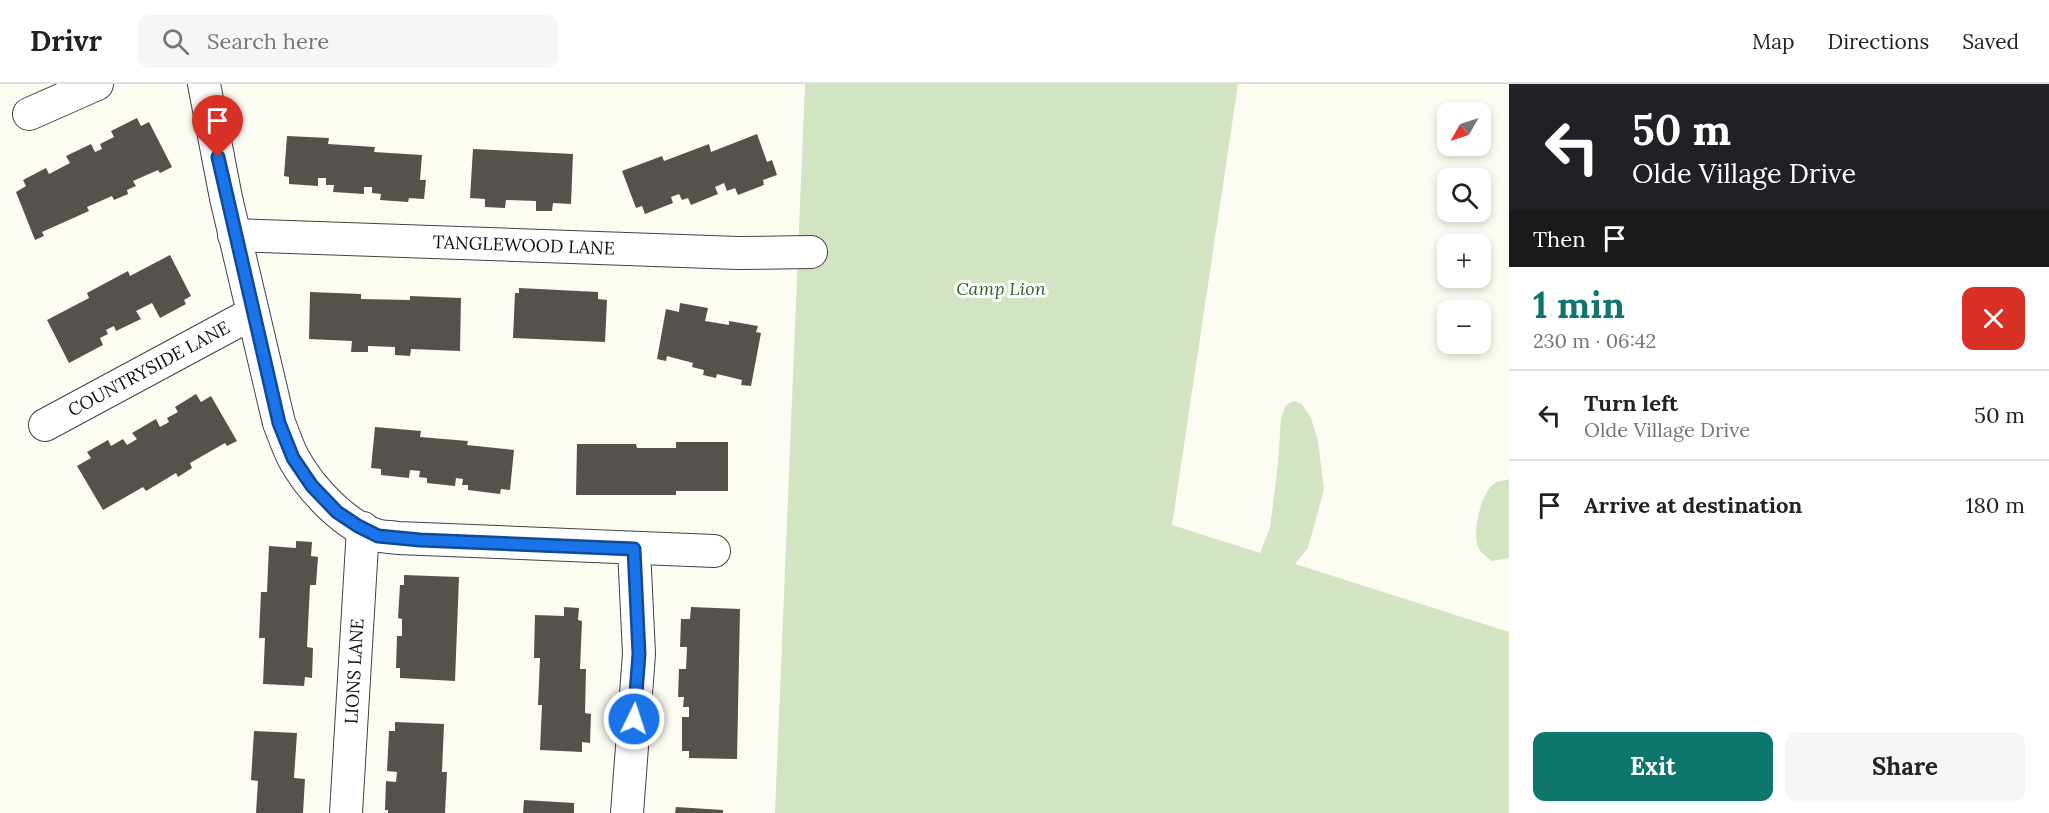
<!DOCTYPE html>
<html lang="en">
<head>
<meta charset="utf-8">
<style>
  :root { --surface:#fff; --page:#f6f6f6; --text:#222; --muted:#767676; --line:#e0e0e0; --accent:#0f766e }
  body { margin:0; font-family:Lora,serif; background:var(--page); color:var(--text); height:100vh; display:flex; flex-direction:column; font-size:22px; white-space:nowrap }
  * { box-sizing:border-box; margin:0 }
  p { font-size:20px; color:var(--muted) }
  .icon { flex:none; width:33px; height:33px; fill:none; stroke:currentColor; stroke-width:2; stroke-linecap:round; stroke-linejoin:round }
  .map { position:relative; flex:1; overflow:hidden }
  .side { display:flex; flex-direction:column; background:var(--surface); width:540px }
  .side>* { flex:none }
  .top-card { background:#202124; color:#fff; overflow:hidden }
  .needle { width:39px; rotate:231deg }
  .buttons { position:absolute; left:1437px; top:18px; display:grid; gap:12px }
  .buttons a { display:grid; place-items:center; width:54px; height:54px; border-radius:12px; background:var(--surface); box-shadow:0 3px 9px #0003; font-size:30px }
  .pin { position:absolute; display:grid; place-items:center; width:51px; height:51px; color:#fff; margin:-62px -26px; border-radius:50% 50% 50% 0; rotate:-45deg; box-shadow:0 0 6px #0007 }
  .pin .icon { rotate:45deg }
  .me { position:absolute; width:66px; margin:-33px; rotate:4deg; stroke-linejoin:round; filter:drop-shadow(0 0 4px #0008) }
  .turn { display:flex; align-items:center; gap:21px; height:126px; padding:0 24px; font-size:27px }
  .turn .icon { width:78px; height:78px; stroke-width:2.5 }
  .turn b { display:block; font-size:42px; line-height:51px }
  .then { display:flex; align-items:center; height:57px; padding:0 24px; background:#0003; gap:12px; font-size:22px }
  .round { display:grid; place-items:center; flex:none; width:63px; height:63px; border-radius:12px; background:var(--page) }
  .overview { display:flex; align-items:center; justify-content:space-between; height:102px; padding:0 24px }
  h1 { font-size:36px; font-weight:800; line-height:45px; color:var(--accent) }
  .primary-button { display:flex; gap:12px; margin-top:auto; padding:12px 24px }
  .primary-button a { flex:1; height:69px; border-radius:12px; background:var(--accent); color:#fff; font-size:24px; font-weight:800; line-height:69px; text-align:center }
  .primary-button a+a { background:var(--page); color:var(--text) }
  ul { padding:0; list-style:none }
  li { display:flex; align-items:center; gap:18px; height:90px; padding:0 24px; border-top:2px solid var(--line) }
  li div { flex:1 }
  li b { display:block; font-size:22px }
  li em { font-style:normal }
  header { display:flex; align-items:center; gap:36px; box-sizing:border-box; height:84px; padding:0 30px; background:var(--surface); border-bottom:2px solid var(--line) }
  header strong { font-size:28px }
  nav { display:flex; gap:33px; margin-inline-start:auto; font-size:21px }
  .search { width:420px; height:54px; background:var(--page); display:flex; align-items:center; gap:15px; box-sizing:border-box; padding:0 21px; border-radius:12px; color:var(--muted); font-size:22px }
  main { display:flex; flex:1; min-height:0 }
  .map>svg:first-child { display:block }
  .green { fill:#d2e4c1 }
  .building { fill:#57514d }
  .lines { fill:none; stroke-linecap:round; stroke-linejoin:round }
  .minor-casing { stroke:#424242; stroke-width:34 }
  .minor { stroke:#fff; stroke-width:32 }
  .route-casing { stroke:#114b97; stroke-width:15 }
  .route { stroke:#1a73e8; stroke-width:10 }
  .labels { text-anchor:middle; stroke-width:6; stroke-linejoin:round; paint-order:stroke }
  .street-label { font-size:18px; fill:#0f0f0f; stroke:#fff }
  .park-label { font-size:18px; font-style:italic; fill:#325f28; stroke:#fff }
</style>
</head>
<body>
<header>
<strong>Drivr</strong>
<div class="search"><svg class="icon" aria-label="search" viewBox="0 0 24 24"><circle cx="10" cy="10" r="6"/><path d="M15 15l6 6"/></svg>Search here</div>
<nav><a>Map</a><a>Directions</a><a>Saved</a></nav>
</header>
<main>
<div class="map">
<svg width="1509" height="729" viewBox="0 0 1509 729">
  <rect width="100%" height="100%" fill="#fdfcf3"/>
  <!-- green -->
  <path class="green" d="M805,0h433l-66,441 88,28 10,-25 8,-64 3,-46 5,-13 8,-4 8,3 9,14 7,23 6,48 -16,59 -13,16 214,68v181h-734z
    M1509,395v79l-17,3c-6,-4 -11,-8 -14,-14 -6,-14 3,-56 17,-64 3,-2 10,-2 14,-4z"/>
  <!-- building -->
  <path class="building" d="M137,34l4,8 8,-4 23,45 -12,6 -2,-3 -25,11 3,5 -9,4 1,4 -14,6 -2,-4 -25,11 2,4 -47,21 2,4 -9,4 -19,-48 10,-6 -3,-6 23,-12 3,6 21,-11 -4,-7 25,-12 4,8 7,-3 -2,-5 14,-7 -3,-6z
    M757,50l10,28 5,-2 5,15 -14,5 1,5 -26,10 -3,-7 -8,3 -3,-8 -9,4 3,7 -27,11 -3,-7 -6,2 -3,-6 -8,3 2,6 -28,11 -3,-8 -6,2 -14,-37 40,-15 2,5 45,-17 2,8z
    M287,52l42,2 -1,6 47,3 -1,5 48,3 -2,25h6l-2,19 -15,-1 -1,4 -28,-2 1,-6 -9,-1v-6h-8v7l-31,-2 1,-7h-8v-7h-8v8l-29,-2v-7l-5,-1z
    M473,65l100,5 -2,50 -18,-1 -1,8h-16v-10l-30,-1 -1,8 -20,-1v-8l-15,-1z
    M170,171l21,41 -7,4 2,4 -26,14 -8,-15 -16,8 5,8 -25,12 -2,-5 -8,4 2,4 -8,4 3,7 -34,18 -22,-43 42,-22 -2,-5 41,-22 2,5z
    M519,204l79,4v7l9,1 -2,42 -92,-4 2,-45h4z
    M310,208l51,2v5l49,1v-4l51,2 -1,53 -49,-2 -1,7 -15,-1v-8l-27,-1v6h-17l1,-11 -43,-2z
    M680,219l28,5 -3,13 24,4v-4l29,5 -2,6 5,1 -10,53 -10,-1 1,-5 -25,-6 -1,4 -13,-3 1,-5 -12,-3 1,-4 -26,-7 -1,5 -9,-2 9,-50 13,3z
    M196,310l5,8 10,-6 26,45 -10,5 -2,-3 -35,20 2,5 -14,9 -2,-4 -30,18 -3,-4 -40,23 -26,-44 14,-8 -4,-6 21,-12 3,6 12,-7 4,6 10,-6 -5,-6 24,-14 4,8 9,-5 -2,-4 11,-6 -3,-5z
    M375,343l46,4 -1,6 48,4 -1,4 47,5 -4,40 -9,-1 -1,5 -32,-4v-5h-6l1,-6 -7,-1 -1,8 -28,-3v-5l-8,-1 1,-6 -10,-1 -1,8 -28,-3v-6l-10,-1z
    M676,358h52v49h-52v4h-100l1,-51h59l1,4h39z
    M296,457l16,1 -1,14 7,1 -2,28h-6l-3,62 6,1 -1,30 -7,-1 -1,9 -41,-2 2,-46h-6l2,-46h6l2,-46 27,2z
    M404,491l55,2 -4,104 -55,-3v-10h-4l1,-32h5v-17l-4,-1 2,-33h4z
    M564,523l15,1 -1,12 4,1 -2,48h6l-1,44 6,1 -1,29 -8,-1v10l-42,-2 2,-45h-4l2,-47h-6l1,-43 29,1z
    M691,523l49,2 -3,150 -48,-1v-7h-7v-34h7v-10h-6l1,-10h-6l1,-28h7l1,-22h-7l1,-28h9z
    M395,638l49,2 -2,48h5l-2,41h-57v-3h-3l1,-29 10,1 1,-10 -10,-1 2,-40h6z
    M254,647l43,2 -3,45 11,1 -2,34h-47l2,-32 -7,-1z
    M524,716l50,3v10h-51z
    M676,723l47,3v3h-48z"/>
  <g class="lines">
    <defs>
      <g id="minor">
        <path d="M204,0l22,114 53,225c5,12 9,25 15,36 16,29 52,69 86,77 6,1 12,1 18,2l316,13"/>
        <path d="M29,30l68,-30"/>
        <path id="s1" d="M234,151l504,18 73,-1"/>
        <path id="s2" d="M45,341l208,-112"/>
        <path id="s3" d="M346,729l17,-285"/>
        <path d="M627,729l12,-159 -5,-105"/>
      </g>
    </defs>
    <!-- minor casing -->
    <use href="#minor" class="minor-casing"/>
    <!-- minor -->
    <use href="#minor" class="minor"/>
  </g>
  <g class="lines">
    <defs>
      <path id="route" d="M218,73l61,266 14,35 19,28 25,26 21,14 20,10 42,4 214,9 5,105 -5,65"/>
    </defs>
    <!-- route casing -->
    <use href="#route" class="route-casing"/>
    <!-- route -->
    <use href="#route" class="route"/>
  </g>
  <g class="labels">
    <!-- street labels -->
    <g class="street-label">
      <text dy="6" stroke="none"><textPath href="#s1" startOffset="290">TANGLEWOOD LANE</textPath></text>
      <text dy="6" stroke="none"><textPath href="#s2" startOffset="118">COUNTRYSIDE LANE</textPath></text>
      <text dy="6" stroke="none"><textPath href="#s3" startOffset="142">LIONS LANE</textPath></text>
    </g>
    <!-- park labels -->
    <g class="park-label">
      <text x="1001" y="211">Camp Lion</text>
    </g>
  </g>
</svg>
<div class="buttons">
<a><svg class="needle" viewBox="-14 -14 28 28"><path d="M0-13l5 13h-10z" fill="#e53935"/><path d="M0 13l5-13h-10z" fill="#767676"/></svg></a>
<a><svg class="icon" aria-label="search" viewBox="0 0 24 24"><circle cx="10" cy="10" r="6"/><path d="M15 15l6 6"/></svg></a>
<a>+</a>
<a>−</a>
</div>
<div class="pin" style="left:218px;top:73px;background:#d93025"><svg class="icon" aria-label="arrive" viewBox="0 0 24 24"><path d="M6 21V4h12l-3 4 3 4H6"/></svg></div>
<svg class="me" style="left:634px;top:635px" viewBox="-20 -20 40 40"><circle r="17" fill="#1a73e8" stroke="#fff" stroke-width="3"/><path d="M0-11L8 9 0 5-8 9z" fill="#fff"/></svg>
</div>
<section class="side">
<div class="top-card">
<div class="turn"><svg class="icon" aria-label="left" viewBox="0 0 24 24"><path d="M17 20v-9H6M10 6l-5 5 5 5"/></svg><div><b>50 m</b>Olde Village Drive</div></div>
<div class="then">Then<svg class="icon" aria-label="arrive" viewBox="0 0 24 24"><path d="M6 21V4h12l-3 4 3 4H6"/></svg></div>
</div>
<div class="overview"><div><h1>1 min</h1><p>230 m · 06:42</p></div><a class="round" style="background:#d93025;color:#fff"><svg class="icon" aria-label="close" viewBox="0 0 24 24"><path d="M6 6l12 12M18 6L6 18"/></svg></a></div>
<ul>
<li><svg class="icon" aria-label="left" viewBox="0 0 24 24"><path d="M17 20v-9H6M10 6l-5 5 5 5"/></svg><div><b>Turn left</b><p>Olde Village Drive</p></div><em>50 m</em></li>
<li><svg class="icon" aria-label="arrive" viewBox="0 0 24 24"><path d="M6 21V4h12l-3 4 3 4H6"/></svg><div><b>Arrive at destination</b></div><em>180 m</em></li>
</ul>
<div class="primary-button"><a>Exit</a><a>Share</a></div>
</section>
</main>
</body>
</html>
